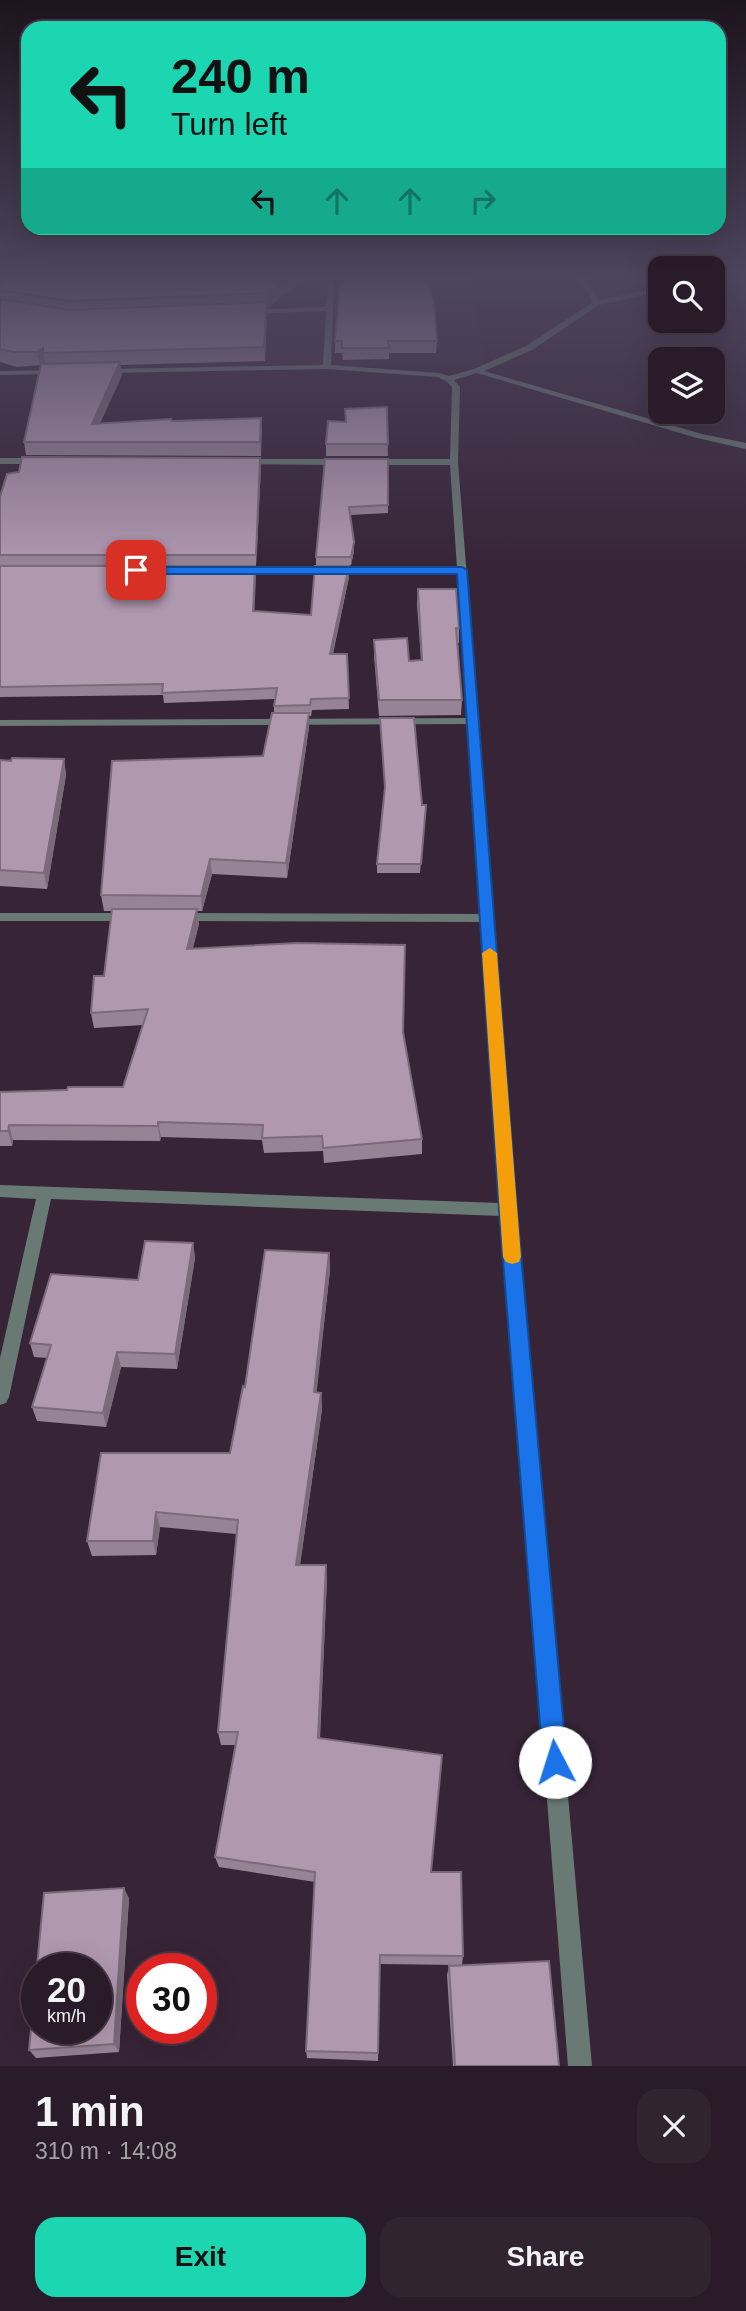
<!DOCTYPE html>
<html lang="en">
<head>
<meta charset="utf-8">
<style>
  :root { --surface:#291b29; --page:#312431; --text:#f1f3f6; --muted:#a5a1a8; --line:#453946; --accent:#1cd5b1 }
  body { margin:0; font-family:Arial,sans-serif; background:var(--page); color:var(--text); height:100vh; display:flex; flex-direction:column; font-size:26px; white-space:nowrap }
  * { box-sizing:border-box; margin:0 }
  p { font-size:23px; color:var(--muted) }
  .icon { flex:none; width:38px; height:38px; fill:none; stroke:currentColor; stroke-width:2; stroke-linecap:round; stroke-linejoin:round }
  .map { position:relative; height:2066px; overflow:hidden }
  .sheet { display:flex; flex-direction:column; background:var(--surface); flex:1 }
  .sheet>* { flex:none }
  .banner { position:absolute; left:21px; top:21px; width:705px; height:214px; border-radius:21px; box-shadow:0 7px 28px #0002,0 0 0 2px var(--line); background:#1cd5b1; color:#111; overflow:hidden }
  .controls { position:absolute; left:648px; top:256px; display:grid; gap:14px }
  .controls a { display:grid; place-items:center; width:77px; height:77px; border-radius:14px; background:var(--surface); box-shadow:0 7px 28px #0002,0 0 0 2px var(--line); font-size:35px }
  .speed { position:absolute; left:21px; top:1953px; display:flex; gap:14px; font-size:35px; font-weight:700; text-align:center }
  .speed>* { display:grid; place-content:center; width:91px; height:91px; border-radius:50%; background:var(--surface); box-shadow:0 7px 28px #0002,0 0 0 2px var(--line); line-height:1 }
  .speed small { font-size:18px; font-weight:400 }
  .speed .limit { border:10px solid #d22; background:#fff; color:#111 }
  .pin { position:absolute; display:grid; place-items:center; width:60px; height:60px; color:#fff; margin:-30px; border-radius:14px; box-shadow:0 4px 10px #0006 }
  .me { position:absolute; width:77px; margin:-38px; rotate:355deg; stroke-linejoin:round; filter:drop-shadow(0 0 5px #0008) }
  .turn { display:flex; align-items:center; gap:24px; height:147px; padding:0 35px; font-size:32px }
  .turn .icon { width:91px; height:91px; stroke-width:2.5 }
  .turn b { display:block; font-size:49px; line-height:60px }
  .lanes { display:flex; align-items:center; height:66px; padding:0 35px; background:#0003; justify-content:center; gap:35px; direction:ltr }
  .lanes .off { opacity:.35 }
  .round { display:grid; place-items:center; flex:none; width:74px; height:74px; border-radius:21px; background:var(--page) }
  .headline { display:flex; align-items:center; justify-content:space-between; height:119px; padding:0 35px }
  h1 { font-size:42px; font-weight:700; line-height:52px }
  .action { display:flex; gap:14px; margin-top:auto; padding:14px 35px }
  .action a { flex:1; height:80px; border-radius:21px; background:var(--accent); color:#111; font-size:28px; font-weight:700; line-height:80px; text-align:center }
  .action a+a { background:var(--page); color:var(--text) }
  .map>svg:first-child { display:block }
  .built { fill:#412841 }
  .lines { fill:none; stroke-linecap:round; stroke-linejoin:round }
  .minor { fill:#697974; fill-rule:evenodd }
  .wall { fill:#978396 }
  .shaded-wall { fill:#7b6a7a }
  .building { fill:#b098af; stroke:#7b6a7a; stroke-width:2; fill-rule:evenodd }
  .route { fill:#1a73e8; stroke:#114b97; stroke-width:2 }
  .slow { fill:#f59e0b }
</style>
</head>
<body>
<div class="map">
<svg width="746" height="2066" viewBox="0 0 746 2066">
  <rect width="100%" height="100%" fill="#372437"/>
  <!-- built -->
  <path class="built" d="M0,277h469l16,88 -462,5 -23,-4z"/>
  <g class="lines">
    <!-- minor -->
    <path class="minor" d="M328,277h6l-3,88 108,8 10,3 25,-7 52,-23 67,-44 -15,-25h6l15,23 61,-13v4l-61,14 -67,45 -48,21 218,63 44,9v6l-49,-11 -220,-65 -23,7 6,7 -2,75 58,748 76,856h-24l-67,-850 -450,-17 -42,198 -3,6 -6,2v-47l36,-159 -36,-2v-12l500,18 -19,-281 -300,-1 -6,-4 6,-4 299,1 -13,-190 -467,2v-6l467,-2 -10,-144h-221l-5,-3 5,-3h221l-7,-103h-78l-4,-3 4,-3h78l2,-72 -6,-6 -8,-4 -111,-8 -224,4 -4,-2 4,-2 220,-4 3,-54 -77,3 -4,-2 4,-2 77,-3z
      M712,277h7l-7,3z
      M61,370v4h-3l-58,1v-4z
      M0,458h40l4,3 -4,3h-40z
      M242,459h99l4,3 -4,3 -102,-1 -1,-2z
      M0,913h129l6,4 -6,4h-129z"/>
  </g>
  <!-- wall -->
  <path class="wall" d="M0,277h306v1l-39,29 -2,54 -145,4 2,10 -22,48 161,-5v38l-235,-1 -2,-13 17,-77 -24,2 -17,-5z
    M335,341h102l-1,12h-47v6l-46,1 -1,-7h-7z
    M387,407l1,49h-62v-12z
    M260,458l1,9 -5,98h-256v-68z
    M325,459h63v54l-38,2 4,27v9l-3,14h-35v-8z
    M0,566h255l-1,45 57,4 38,-38 -16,77h14l2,55 -37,1 -1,6h-2v11l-22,151 -75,-4 -10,37h-5l2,13 -7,25 211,83 19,107v15l-98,9 -1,-12 -59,2 -2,-13 -101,-3 -1,4 -147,-1 -1,6h-12v-54l123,-5 20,-62 -49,3 -3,-15 13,-37 8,-65h-8l-3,-16 162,-139 11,-43v-7l1,-7 -111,4 -1,-8 -163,2z
    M418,589l41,39v15h-1l4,57 -1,15 -82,1 -5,-60v-16l35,21 12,-1 -4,-56z
    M380,718l42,87 3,9 -5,59h-43v-9l8,-73z
    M64,759l2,16 -19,114 -47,-3v-126z
    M193,1243l2,15 -18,111 -56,-2 -15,60 -69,-6 -5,-14 15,-49 -13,-1 -4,-14 108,-63z
    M329,1253l1,17 -14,123h5l1,16 -22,156 27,14 -7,160 111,133 32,84 -1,9 97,101h-106l-6,-91 2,-9 9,-1 -78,-1 -2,97 -71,-3 -1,-7 9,-169 -96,-15 -4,-10 21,-112h-15l-3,-13 18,-198 -76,-7 -4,28 -64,1 -5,-15 143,-88 15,-66z
    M129,1898l-10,154 -83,6 -7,-8z"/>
  <!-- shaded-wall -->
  <path class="shaded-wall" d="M289,277h17v1l-38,29 -1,-14z
    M267,302v14l-2,45 -1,-14z
    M43,348l2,15 -5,3 -3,-14z
    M120,362l2,13 -28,62 -2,-13z
    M261,418l1,13 -1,25 -1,-14z
    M260,458l1,9 -5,98v-10z
    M354,542v9l-3,14v-8z
    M255,566l1,11 -2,44 -1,-10z
    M349,566v11l-19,88v-11z
    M309,713v14l-22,151 -1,-15z
    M64,759l2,16 -19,114 -3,-16z
    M210,859l2,15 -10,37 -1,-15z
    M197,909l2,15 -10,41 -2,-16z
    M158,1122l3,15 -1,4 -2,-15z
    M9,1125l4,15 -1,6 -4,-15z
    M193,1243l2,15 -18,111 -2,-15z
    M329,1253l1,17 -15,138 -1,-16z
    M117,1352l4,15 -15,60 -3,-14z
    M321,1393l1,16 -24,170 -2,-14z
    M156,1512l4,15 -4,28 -3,-14z
    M326,1565l1,14 -8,172 -1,-13z
    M124,1888l5,10 -10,154 -5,-8z"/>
  <!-- building -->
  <path class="building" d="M0,277h289l-22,16 -197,8 -70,-11z
    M341,277h85l8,26 3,38h-49l1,7h-47v-7h-7z
    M0,299l70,11 197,-8 -3,45 -221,6v-5l-6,4h-23l-14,-3z
    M120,362l-28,62 79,-5 1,2 89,-3 -1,24h-236l17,-78z
    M387,407l1,37h-62l2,-23 18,1 -1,-13z
    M22,457l238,1 -4,97h-256v-58l7,-23 12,-2z
    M325,459h63v46l-39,2 5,35 -3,15h-35z
    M0,566h255l-2,45 58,4 4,-49h34l-19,88h17l2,44 -38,1 -1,6 -36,1 3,-18 -115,5 1,-9 -163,3z
    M418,589h38l3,39h-3l6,72h-83l-5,-60 33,-2 2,23 13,-1z
    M272,713h37l-23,150 -76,-4 -9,37 -100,-1 11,-134 151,-5z
    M380,718h34l8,87h4l-5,59h-44l8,-77z
    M12,758l52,1 -20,114 -44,-3v-110l11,1z
    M112,909h85l-10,40 110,-6 108,2 -2,87 19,107 -99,9 -1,-12 -60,2 1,-13 -105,-3v4l-149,-1 -1,6h-8v-39l67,-2 1,-3h55l25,-78 -57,4 3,-37h10z
    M145,1241l48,2 -18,111 -58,-2 -14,61 -71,-6 19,-62 -21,-2 21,-69 87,6z
    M265,1250l64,3 -15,139 7,1 -25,172h30l-8,173 124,17 -11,117h30l2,84 -83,-1 -2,98 -72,-2 9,-179 -100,-15 23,-125h-20l20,-212 -82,-8 -3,29h-66l14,-88h129l13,-67 2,1z
    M124,1888l-10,156 -85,6 15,-157zM37,1969h59v59h-59z
    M549,1961l10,105h-104l-6,-100z"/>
  <!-- sky -->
  <linearGradient id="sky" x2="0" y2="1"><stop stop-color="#1e141e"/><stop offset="0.49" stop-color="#4d455e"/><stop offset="1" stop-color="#4d455e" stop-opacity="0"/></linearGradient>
  <rect width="746" height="566" fill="url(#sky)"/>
  <!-- route -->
  <path class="route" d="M462,567l5,3 50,640 50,552 -4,9 -8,3 -9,-3 -3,-9 -44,-552 -42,-636h-321l-6,-4 6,-3z"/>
  <!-- slow -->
  <path class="slow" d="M490,948l7,5 24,304 -2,5 -7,2 -6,-2 -3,-5 -21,-304z"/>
</svg>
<div class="controls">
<a><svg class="icon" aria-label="search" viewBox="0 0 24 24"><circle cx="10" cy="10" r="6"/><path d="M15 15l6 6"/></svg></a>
<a><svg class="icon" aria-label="layers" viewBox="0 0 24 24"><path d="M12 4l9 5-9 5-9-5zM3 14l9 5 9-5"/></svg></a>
</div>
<div class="speed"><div>20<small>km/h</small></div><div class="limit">30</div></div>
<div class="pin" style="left:136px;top:570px;background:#d93025"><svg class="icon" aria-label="arrive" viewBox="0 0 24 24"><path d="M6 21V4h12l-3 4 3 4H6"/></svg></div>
<svg class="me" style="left:555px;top:1762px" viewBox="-20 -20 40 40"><circle r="19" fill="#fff"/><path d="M0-13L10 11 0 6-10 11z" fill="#1a73e8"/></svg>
<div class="banner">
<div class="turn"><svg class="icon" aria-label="left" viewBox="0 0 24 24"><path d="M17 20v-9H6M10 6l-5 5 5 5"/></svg><div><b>240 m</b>Turn left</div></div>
<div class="lanes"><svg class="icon" aria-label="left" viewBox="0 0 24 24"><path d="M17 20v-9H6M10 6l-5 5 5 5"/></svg><svg class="icon off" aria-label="ahead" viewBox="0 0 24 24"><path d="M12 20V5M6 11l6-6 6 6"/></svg><svg class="icon off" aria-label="ahead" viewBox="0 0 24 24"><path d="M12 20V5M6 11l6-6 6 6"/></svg><svg class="icon off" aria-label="right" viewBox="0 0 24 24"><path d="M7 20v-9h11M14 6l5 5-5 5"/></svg></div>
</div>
</div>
<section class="sheet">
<div class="headline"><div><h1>1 min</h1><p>310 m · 14:08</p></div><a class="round"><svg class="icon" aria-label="close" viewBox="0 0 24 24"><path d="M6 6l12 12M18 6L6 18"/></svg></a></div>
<div class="action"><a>Exit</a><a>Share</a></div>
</section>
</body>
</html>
